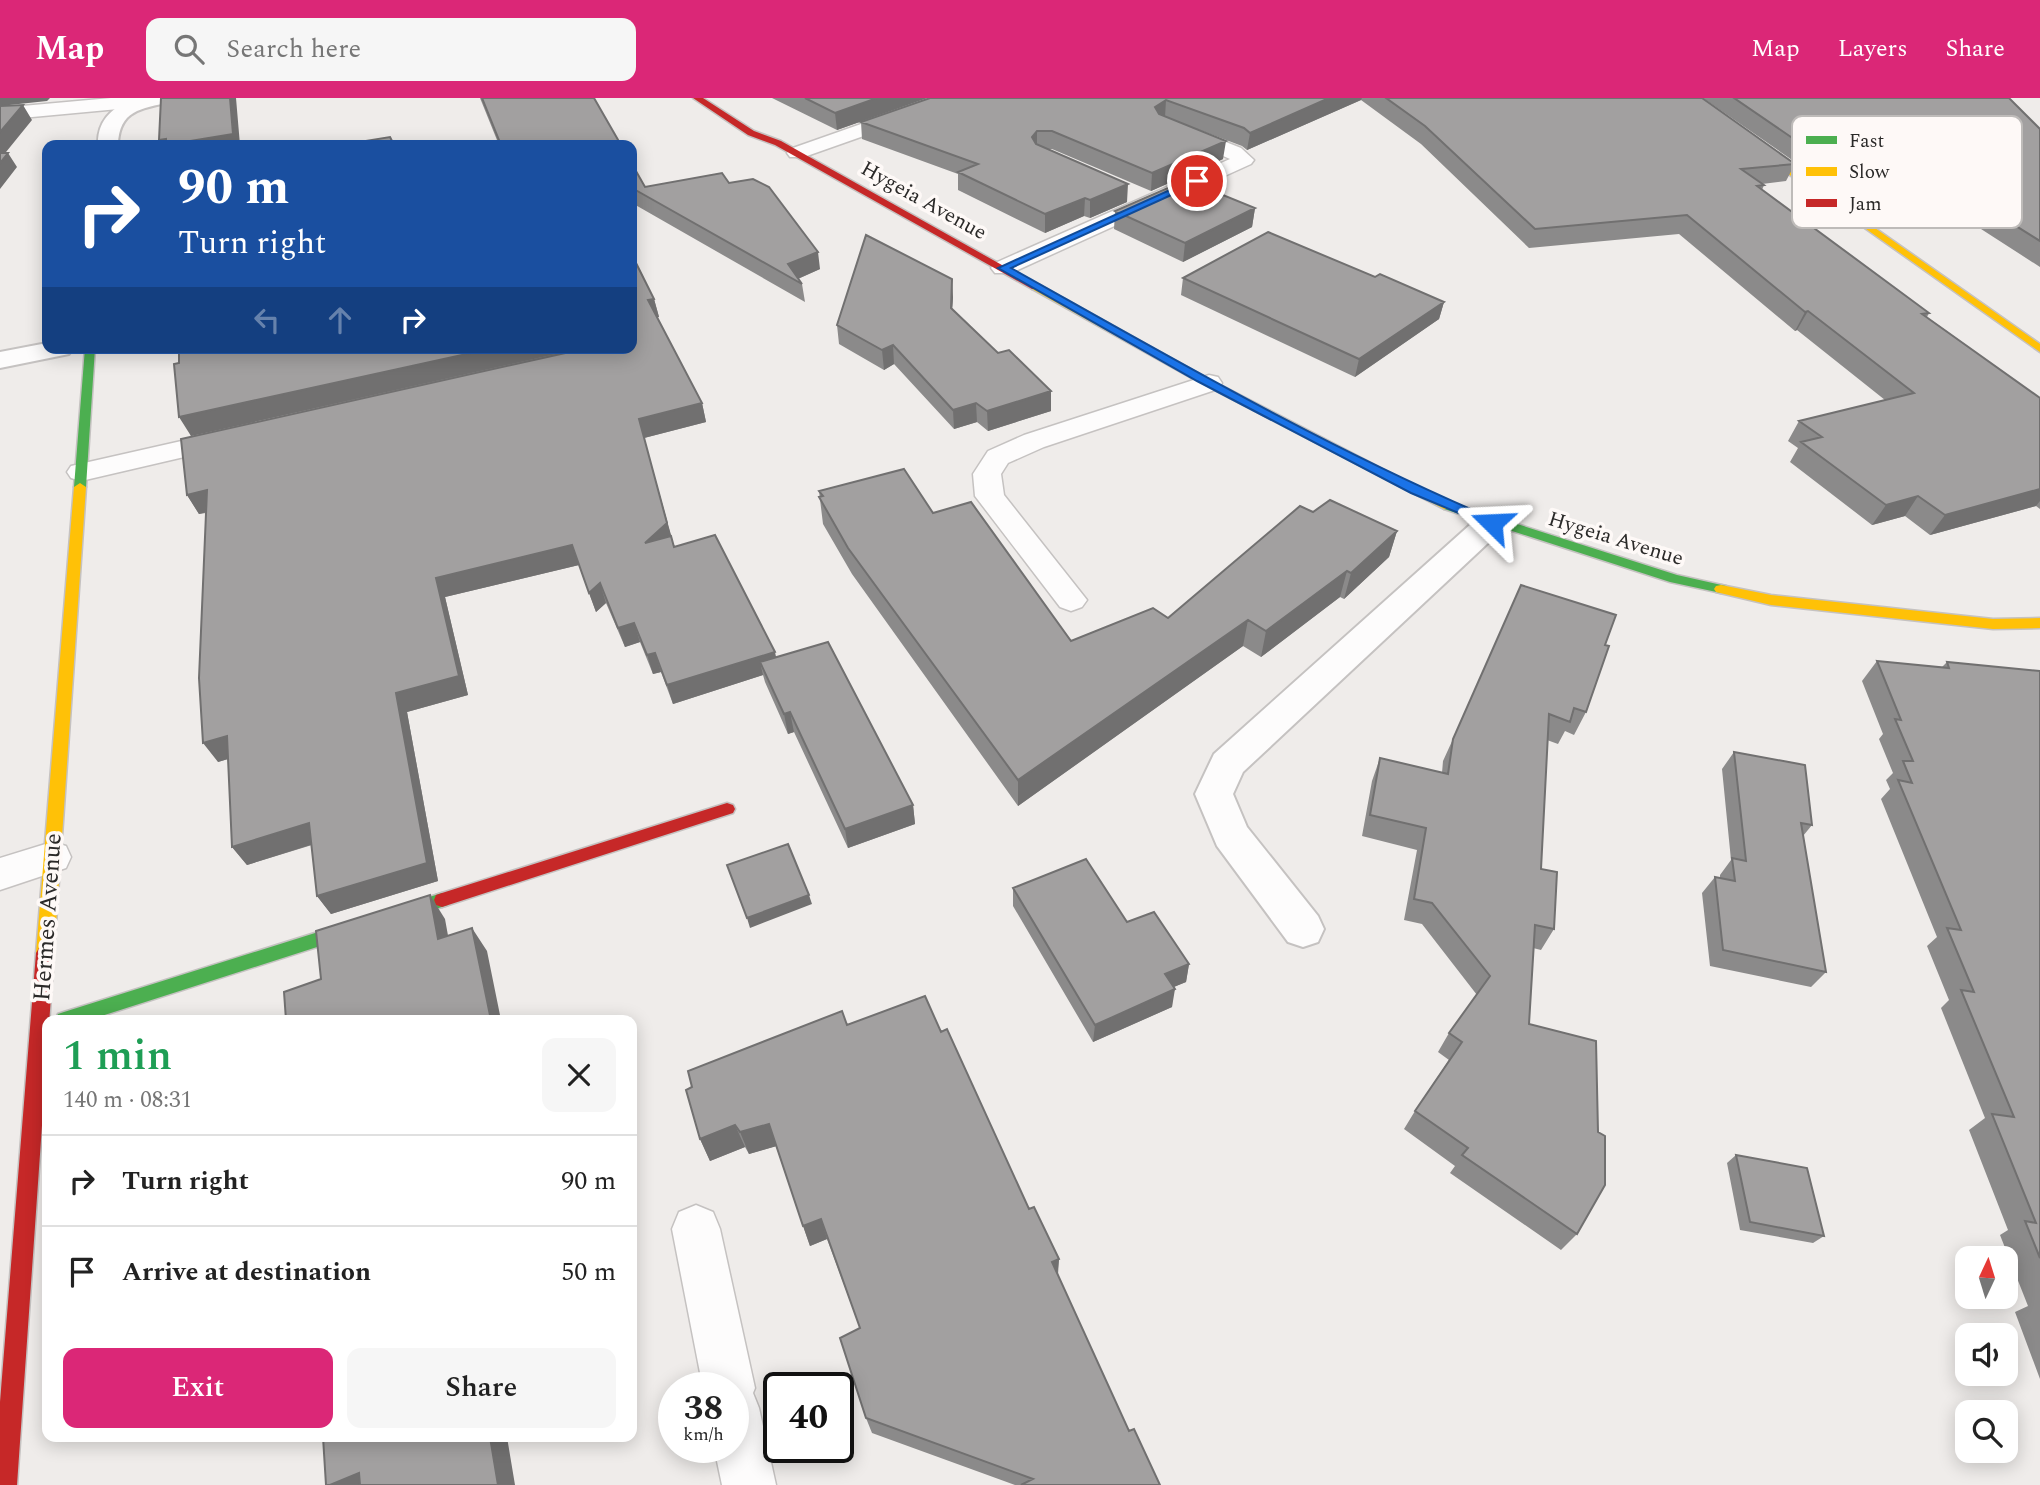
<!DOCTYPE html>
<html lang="en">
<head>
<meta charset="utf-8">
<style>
  :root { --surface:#fff; --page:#f6f6f6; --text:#222; --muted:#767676; --line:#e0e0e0; --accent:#db2777 }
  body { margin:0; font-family:Spectral,serif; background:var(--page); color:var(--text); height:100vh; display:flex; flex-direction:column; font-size:26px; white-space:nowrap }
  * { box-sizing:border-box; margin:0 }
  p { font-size:23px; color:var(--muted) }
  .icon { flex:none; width:38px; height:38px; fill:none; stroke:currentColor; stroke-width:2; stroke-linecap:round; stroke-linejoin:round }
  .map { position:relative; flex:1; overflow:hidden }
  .sheet { position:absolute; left:42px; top:917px; width:595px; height:427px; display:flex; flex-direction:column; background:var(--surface); border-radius:14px; box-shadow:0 4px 18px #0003 }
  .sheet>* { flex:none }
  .banner { position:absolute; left:42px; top:42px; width:595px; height:214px; border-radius:14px; box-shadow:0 4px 18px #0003; background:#1a4fa0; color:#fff; overflow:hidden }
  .needle { width:46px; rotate:4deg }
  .controls { position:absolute; left:1955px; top:1148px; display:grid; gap:14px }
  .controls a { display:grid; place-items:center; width:63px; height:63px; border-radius:14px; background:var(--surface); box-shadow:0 4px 18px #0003; font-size:35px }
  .speed { position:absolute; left:658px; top:1274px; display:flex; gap:14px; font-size:35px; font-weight:700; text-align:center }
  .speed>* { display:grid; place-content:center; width:91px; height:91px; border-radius:50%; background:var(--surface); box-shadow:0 4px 18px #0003; line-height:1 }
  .speed small { font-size:18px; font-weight:400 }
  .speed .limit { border:4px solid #111; border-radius:10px; background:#fff; color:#111 }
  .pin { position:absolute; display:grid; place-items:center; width:60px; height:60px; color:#fff; margin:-30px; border:4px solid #fff; border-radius:50%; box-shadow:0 2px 7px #0007 }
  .me { position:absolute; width:77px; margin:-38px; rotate:291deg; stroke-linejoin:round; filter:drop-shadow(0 0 5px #0008) }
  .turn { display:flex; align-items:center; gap:24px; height:147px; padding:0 21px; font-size:32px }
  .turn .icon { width:91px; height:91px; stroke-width:2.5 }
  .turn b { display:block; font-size:49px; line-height:60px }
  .lanes { display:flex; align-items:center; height:66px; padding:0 21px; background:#0003; justify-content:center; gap:35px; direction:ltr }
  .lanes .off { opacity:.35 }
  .round { display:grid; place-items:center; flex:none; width:74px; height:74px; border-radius:14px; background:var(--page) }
  .headline { display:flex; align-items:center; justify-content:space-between; height:119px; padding:0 21px }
  h1 { font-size:42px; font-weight:600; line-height:52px; color:#1e9e55 }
  .button { display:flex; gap:14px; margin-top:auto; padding:14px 21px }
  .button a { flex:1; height:80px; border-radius:14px; background:var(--accent); color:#fff; font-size:28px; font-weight:600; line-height:80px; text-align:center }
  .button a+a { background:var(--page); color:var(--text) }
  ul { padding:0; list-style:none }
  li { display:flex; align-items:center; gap:21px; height:91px; padding:0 21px; border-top:2px solid var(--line) }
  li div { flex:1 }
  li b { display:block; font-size:26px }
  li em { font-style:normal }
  header { display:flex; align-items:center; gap:42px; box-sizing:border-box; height:98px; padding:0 35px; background:var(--accent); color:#fff }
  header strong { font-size:33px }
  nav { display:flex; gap:38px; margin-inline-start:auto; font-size:24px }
  .search { width:490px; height:63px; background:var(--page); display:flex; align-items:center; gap:18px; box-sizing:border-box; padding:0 24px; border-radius:14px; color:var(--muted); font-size:26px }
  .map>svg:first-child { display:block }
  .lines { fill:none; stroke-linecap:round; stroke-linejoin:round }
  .lane-casing { stroke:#c5c2c1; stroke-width:3 }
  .street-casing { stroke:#c5c2c1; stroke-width:4 }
  .fast-casing { stroke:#c5c2c1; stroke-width:3 }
  .slow-casing { stroke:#c5c2c1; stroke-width:3 }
  .jam-casing { stroke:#c5c2c1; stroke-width:3 }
  .lane { fill:#fdfcfc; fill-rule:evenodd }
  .street { fill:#fdfcfc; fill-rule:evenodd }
  .fast { fill:#4caf50; fill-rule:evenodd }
  .slow { fill:#ffc107; fill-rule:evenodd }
  .jam { fill:#c62828; fill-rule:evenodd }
  .wall { fill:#8b8a8a }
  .shaded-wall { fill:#717070 }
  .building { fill:#a2a0a0; stroke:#717070; stroke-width:2 }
  .route { fill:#1a73e8; stroke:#114b97; stroke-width:2 }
  .labels { text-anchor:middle; stroke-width:7; stroke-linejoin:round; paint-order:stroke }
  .far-street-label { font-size:21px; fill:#2a2928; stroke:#fef9f7 }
  .street-label { font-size:24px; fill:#2a2928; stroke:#fef9f7 }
  .key { fill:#fef9f7; stroke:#bebbb9; stroke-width:2 }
  .key-label { font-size:19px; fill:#2a2928 }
</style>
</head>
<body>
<header>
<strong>Map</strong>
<div class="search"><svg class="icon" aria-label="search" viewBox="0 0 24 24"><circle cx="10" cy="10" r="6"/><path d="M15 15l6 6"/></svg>Search here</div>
<nav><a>Map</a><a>Layers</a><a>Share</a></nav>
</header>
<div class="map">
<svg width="2040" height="1387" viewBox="0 0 2040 1387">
  <rect width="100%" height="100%" fill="#efecea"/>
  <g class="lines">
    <defs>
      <path id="lane" d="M111,0h36l2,3 -9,6 -140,13v-12z
        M935,0h27l-2,4 -156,55h-14l-3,-4 3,-4z
        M1180,26l61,24 13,12 -3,4 -240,109h-16l-4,-5 4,-5 235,-104 -57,-25 -3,-4z
        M1209,277l9,2 4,6 -4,6 -174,58 -36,16 -7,11 3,21 83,105 -5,7 -11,4 -11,-4 -85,-111 -2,-22 15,-23 36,-16z
        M230,332l10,2 4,6 -4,6 -159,37 -10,-3 -4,-6 4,-6z
        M52,744l14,4 5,11 -5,11 -66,22v-32z
        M696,1107l17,7 7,17 35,159 -2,5 6,15 17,77h-54l-8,-38h19v-59h-30l-31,-159 7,-17z"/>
      <path id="street" d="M137,0h36l-3,4c-29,7 -51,8 -52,43h-20c-1,-25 15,-39 39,-47z
        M47,245v5h26l-4,6 -69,14v-16z
        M1492,414l11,3 5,7 -5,7 -260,243 -10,22 14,33 71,89 6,13 -6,13 -15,5 -15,-5 -71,-96 -22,-52 19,-40 267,-239z"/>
      <path id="fast" d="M85,250h10l-9,139 -6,4 -6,-4z
        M1448,404l229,73 49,11 2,3 -7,4 -51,-11 -226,-73v-6z
        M442,795l6,2 2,5 -2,5 -359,115h-34l3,-6 6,-2z"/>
      <path id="slow" d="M1681,0h9l350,246v8z
        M1032,187h8l165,92 249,129 -2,3h-8l-247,-128 -165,-92z
        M80,385l6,4 -32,466 -3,5 -6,2 -6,-2 -3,-5 38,-466z
        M1721,487l50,10 222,24 47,-1v10l-47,1 -222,-24 -55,-13 -2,-3 2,-3z"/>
      <path id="jam" d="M693,0h10l51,33 27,10 260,146 -9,2 -257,-144 -27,-10z
        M727,705l6,2 2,4 -2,4 -291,94 -6,-2 -2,-5 2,-5 6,-2z
        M45,848l6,2 3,5 -37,532h-17v-83l36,-449 3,-5z"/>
    </defs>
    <!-- lane casing -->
    <use href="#lane" class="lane-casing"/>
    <!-- street casing -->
    <use href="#street" class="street-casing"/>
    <!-- fast casing -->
    <use href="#fast" class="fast-casing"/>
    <!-- slow casing -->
    <use href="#slow" class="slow-casing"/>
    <!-- jam casing -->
    <use href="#jam" class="jam-casing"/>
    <!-- lane -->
    <use href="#lane" class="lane"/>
    <!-- street -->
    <use href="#street" class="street"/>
    <!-- fast -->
    <use href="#fast" class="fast"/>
    <!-- slow -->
    <use href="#slow" class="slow"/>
    <!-- jam -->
    <use href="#jam" class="jam"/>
  </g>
  <!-- wall -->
  <path class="wall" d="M480,0h114l27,47h-122z
    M772,0h155l-90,32z
    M930,0h772l93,66 -9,17 -24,3 2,1 -2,5 167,123 -2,4 113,81v111l-4,-3 -106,29 -25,-19 -33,9 -82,-63 8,-14 -10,-7 11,-20 86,-21 -88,-70 -2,1 -116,-97 -150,14 -108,-104 -60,-44 -114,50 -5,-4 -66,-25 47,38 -72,32 -99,-42h-5l80,53 -37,16 -6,-2 -39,17 -87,-43v-16l-96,-35 -1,-17z
    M1703,0h306l31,31v138l-149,-96 -73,7z
    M632,66l13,23 84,-4 91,86 -22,10 4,5 3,18 -173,-99z
    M1255,110l-3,19 -69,35 -69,-33 1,-18z
    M1375,179l69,25 -5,17 -84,58 -174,-82 2,-17z
    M953,199l-1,13 99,101 -63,20 -11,-9 -23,7 -60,-65 -10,6 -45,-26 -2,-19z
    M654,201l5,18h-2l45,86 4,19 -62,16 30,109 239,258 2,19 -67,24 -54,-116 -6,2 -23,-52 -2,-7 -90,29 -12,-32 -8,2 -13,-32 -15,5 -19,-44 -10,9 -17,-47 -134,32 23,98 -61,17 31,169 -107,33 -14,-18 -5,-51 -65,20 -15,-18 -4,-88 -10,3 -12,-249 -7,1 -12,-19 375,-141 -371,82 -12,-73v-15h453z
    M819,393l114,22 138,128 97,-23 145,-106 84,19 -8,26 -45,42 -4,-2 -79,60 -18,-11 -225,160 -166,-232 -29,-50z
    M1605,547l-19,67 -12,23 -9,-4 -7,13 -11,-4 -6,129 13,60 -13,21 -8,-2 -4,76 48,210 -16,16 -111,-77 5,-7 -51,-37 11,-18 34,-51 -11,-8 11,-19 28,-38 -55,-71 -18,-4 13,-70 -55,-14 10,-55 8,-23 62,15 1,-12 10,-22z
    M1877,563l65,6 5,-5 93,9v708l-25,-67 13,-6 -28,-71 8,-5 -39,-100 16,-12 -44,-110 8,-8 -22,-54 10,-9 -56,-138 9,-10 -4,-9 7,-7 -14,-34 4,-5 -21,-53z
    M1734,654l78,73 -9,11 23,136 -15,15 -101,-21 -8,-73 13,-16 5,1v-3l11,-15 -9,-91z
    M1013,790l114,34 62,42 -3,18 -13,5 -1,20 -79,35 -80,-136z
    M847,927l94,7 88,177 30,50 -1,16 71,156 31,54h-145l-143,-52 -6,-15 -6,-90 -33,-89 -17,7 -34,-100 -27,8 -4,-7 -35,14 -10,-22z
    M1736,1057l88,81 -11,7 -73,-13 -13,-67z"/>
  <!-- shaded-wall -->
  <path class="shaded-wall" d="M0,0h50l-3,3 -47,5z
    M230,0h6l4,47h-78l-3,-5 7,-1z
    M877,0h50l-90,32 -2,-17z
    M1329,0h33l-1,2 -114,50 3,-17z
    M1166,2l-1,17 -12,7 2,-17z
    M23,7l9,15 -30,37 -2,-3v-22z
    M1037,33v17l-5,-11z
    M1226,43l-3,18 -72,32 1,-18z
    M8,55l9,14 -17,22v-26z
    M1128,86l-1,18 -37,16v-18z
    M1085,100l-1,18 -39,17v-19z
    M1255,110l-3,19 -69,35 2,-19z
    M818,154l2,17 -25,11 -7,-16z
    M952,181l1,18 -2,30v-19z
    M654,201l5,18 -7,1 -4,-18z
    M1444,204l-5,17 -84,58 4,-18z
    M1808,213l-11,19 -2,1 10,-19z
    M893,247l1,19 -10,6 -2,-20z
    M494,250h65l1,5 -369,83 -12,-19z
    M1051,293v20l-63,20 -1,-20z
    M702,305l4,19 -62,16 29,104 -28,1 -6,-124z
    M976,305l1,19 -23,7 -1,-19z
    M2040,391v12l-4,5 -106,29 15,-20z
    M207,392l12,19 -20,5 -12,-19z
    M1918,398l-13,20 -33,9 14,-20z
    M1397,433l-8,26 -45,42 7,-26z
    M572,447l7,20 -134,32 23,98 -61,17 31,169 -107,33 -14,-18 79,-203 40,-115z
    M1347,473l-7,26 -79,60 5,-26z
    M600,485l6,20 -10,9 -7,-19z
    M1248,522l-5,26 -225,160v-26z
    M634,525l6,19 -15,5 -7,-19z
    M775,554l4,19 -19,-9 3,13 -90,29 -6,-19z
    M655,555l6,19 -8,2 -6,-19z
    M790,614l4,20 -6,2 -4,-20z
    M227,638l14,19 -23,7 -15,-19z
    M913,707l2,19 -67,24 -3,-19z
    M309,725l14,18 -76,24 -15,-18z
    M430,797l15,24 8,44 -15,-24z
    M809,797l3,9 -62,24 -3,-10z
    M472,830l15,23 14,69h-10z
    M1189,866l-3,18 -24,10 3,-18z
    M1175,891l-3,18 -79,35 2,-17z
    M769,1026l8,22 -28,8 -9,-22z
    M735,1027l10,22 -35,14 -10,-22z
    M821,1121l6,20 -17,7 -7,-20z
    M1059,1161l-2,19 -5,-16z
    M490,1339h17l8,48h-17z
    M359,1375l22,12h-51z"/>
  <!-- building -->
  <path class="building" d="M161,0h69l3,36 -67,11v-6l-7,1z
    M482,0h112l27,47h-120z
    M805,0h72l-42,15z
    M930,0h399l-79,35 -6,-5 -78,-28 -11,7 4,7 67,27 -74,32 -100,-42h-15l-5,6 4,7 92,40 -38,16 -5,-2 -40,16 -87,-42 20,-8 -117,-42z
    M1386,0h316l93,66 -54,5 23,16 -7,1 172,127 -7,1 118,84v91l-95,26 -27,-19 -32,9 -85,-63 21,-5 -23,-16 115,-28 -106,-82 -3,1 -118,-97 -152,14 -110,-103z
    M1734,0h275l31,31v112l-139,-87 -75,7z
    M23,7l-23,27v-26z
    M390,39l4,8h-53z
    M0,55h8l-8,10z
    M632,66l13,23 77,-14 7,10 24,-4 16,8 49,65 -30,12 14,20 -170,-96z
    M1186,82l69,28 -70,35 -70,-32z
    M1268,134l107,45 5,-3 64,28 -85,57 -176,-81z
    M866,137l86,44 -1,29 47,45 11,-3 42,41 -64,20 -11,-8 -23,7 -60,-65 -11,5 -45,-25z
    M632,157l22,44 -6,1 54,103 -63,16 28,104 -22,20 26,-7 3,11 41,-12 60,117 -108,33 -12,-32 -8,2 -13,-32 -16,5 -18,-45 -11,10 -17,-48 -136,33 23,98 -63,17 31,170 -110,33 -8,-73 -77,24 -5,-111 -24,7 -4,-65 8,-188 -20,5 -6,-56 384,-86 4,-5h63z
    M179,250h315l-315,69 -5,-53 5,-1z
    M904,371l29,44 38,-11 100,139 82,-33 15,10 132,-112 13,6 17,-12 67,31 -46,42 -4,-2 -81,60 -18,-11 -230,160 -170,-232 -29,-51 4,-1 -4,-5z
    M1521,487l95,30 -11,30 4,1 -23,66 -12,-4 -4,14 -21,-8 -8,155 16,3 -3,57 -19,-4 -6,99 67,17 2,91 7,4v49l-28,49 -115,-79 6,-7 -53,-37 47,-69 -13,-9 41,-57 -58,-73 -18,-4 12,-71 -56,-13 10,-57 68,16 5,-35z
    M828,544l85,163 -68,24 -55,-117 -6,2 -24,-52z
    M1877,563l72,7 -2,-6 93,9v587l-15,-37 11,2 -44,-109 22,3 -53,-127 13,2 -27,-64 14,2 -63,-150 14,3 -9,-22h10l-18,-42 6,1z
    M1734,654l71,13 7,60 -11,-2 25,149 -103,-22 -8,-73 20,4 -3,-23 14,3z
    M788,746l21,51 -62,23 -20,-53z
    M1086,761l41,63 27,-10 35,52 -24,10 10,15 -80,36 -82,-137z
    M430,797l8,44 34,-11 19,92h-205l-2,-28 37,-13 -5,-48z
    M925,898l16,36 6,-3 82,180 5,-2 25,52 -7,3 77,169 5,-2 26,56h-139l12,-6 -167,-61 -26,-80 20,-10 -39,-109 -18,7 -34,-102 -29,8 -5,-7 -35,14 -14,-49 6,-3 -4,-16 154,-60 5,14z
    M1736,1057l71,13 17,68 -74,-14z
    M323,1339h167l8,48h-138l-1,-12 -29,12h-4z"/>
  <!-- route -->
  <path class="route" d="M1194,81l8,2 -191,87c159,89 317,181 485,252v5h-9l-76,-32 -214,-112 -199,-113z"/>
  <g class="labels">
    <!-- far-street labels -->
    <g class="far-street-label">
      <text transform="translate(924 102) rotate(29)" y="7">Hygeia Avenue</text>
      <text transform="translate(1616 440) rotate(17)" y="7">Hygeia Avenue</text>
    </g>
    <!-- street labels -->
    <g class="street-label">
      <text transform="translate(47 819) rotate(-86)" y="8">Hermes Avenue</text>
    </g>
  </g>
  <!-- legend -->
  <rect x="1792" y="18" width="230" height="112" rx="10" class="key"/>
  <rect x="1806" y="38" width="31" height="8" fill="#4caf50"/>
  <rect x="1806" y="69" width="31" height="9" fill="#ffc107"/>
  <rect x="1806" y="101" width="31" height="8" fill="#c62828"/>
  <g class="key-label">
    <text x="1849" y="49">Fast</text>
    <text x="1849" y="80">Slow</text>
    <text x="1849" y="112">Jam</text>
  </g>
</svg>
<div class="controls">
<a><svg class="needle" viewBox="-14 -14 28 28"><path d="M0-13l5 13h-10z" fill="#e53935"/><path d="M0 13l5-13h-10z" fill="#767676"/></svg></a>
<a><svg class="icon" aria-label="sound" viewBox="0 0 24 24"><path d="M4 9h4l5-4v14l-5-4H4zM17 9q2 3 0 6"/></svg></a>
<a><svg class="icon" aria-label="search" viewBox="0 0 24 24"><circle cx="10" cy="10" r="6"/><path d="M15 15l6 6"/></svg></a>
</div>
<div class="speed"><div>38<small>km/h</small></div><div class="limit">40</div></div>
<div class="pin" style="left:1197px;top:83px;background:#d93025"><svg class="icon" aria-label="arrive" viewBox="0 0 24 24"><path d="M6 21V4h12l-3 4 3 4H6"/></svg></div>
<svg class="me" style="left:1492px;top:425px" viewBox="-20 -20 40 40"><path d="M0-17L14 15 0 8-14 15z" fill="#1a73e8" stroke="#fff" stroke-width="4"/></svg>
<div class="banner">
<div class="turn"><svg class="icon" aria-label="right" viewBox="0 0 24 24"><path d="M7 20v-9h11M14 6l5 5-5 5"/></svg><div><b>90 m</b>Turn right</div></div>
<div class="lanes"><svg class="icon off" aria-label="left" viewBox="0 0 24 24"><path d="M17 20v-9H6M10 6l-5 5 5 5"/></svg><svg class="icon off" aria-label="ahead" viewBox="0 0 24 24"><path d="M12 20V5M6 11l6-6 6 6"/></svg><svg class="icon" aria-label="right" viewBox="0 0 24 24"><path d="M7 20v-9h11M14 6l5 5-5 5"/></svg></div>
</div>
<section class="sheet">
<div class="headline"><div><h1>1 min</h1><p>140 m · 08:31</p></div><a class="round"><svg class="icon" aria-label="close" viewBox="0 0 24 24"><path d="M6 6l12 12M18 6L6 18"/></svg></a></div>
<ul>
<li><svg class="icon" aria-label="right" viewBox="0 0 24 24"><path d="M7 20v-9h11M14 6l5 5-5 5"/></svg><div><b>Turn right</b></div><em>90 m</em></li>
<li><svg class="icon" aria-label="arrive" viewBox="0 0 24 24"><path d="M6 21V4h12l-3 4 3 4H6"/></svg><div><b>Arrive at destination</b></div><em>50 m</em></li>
</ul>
<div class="button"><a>Exit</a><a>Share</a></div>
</section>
</div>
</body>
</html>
